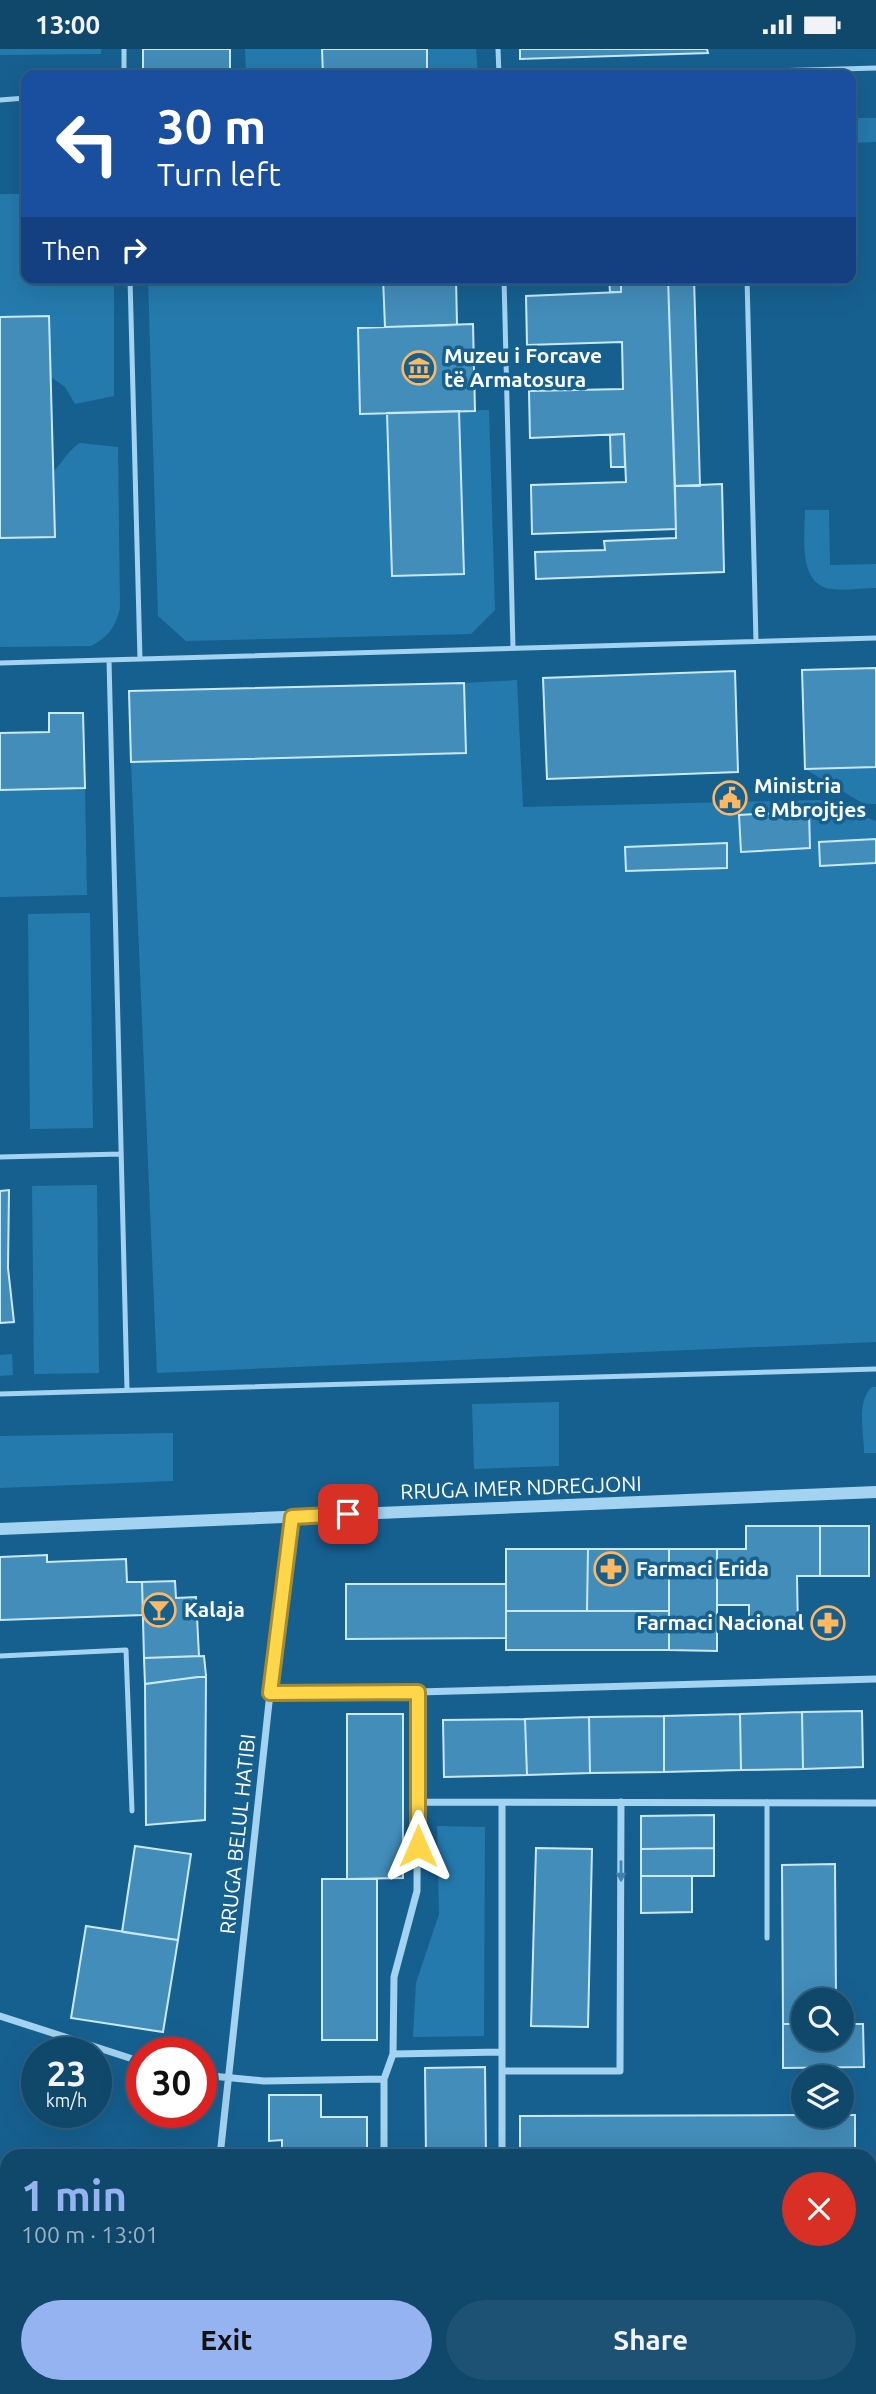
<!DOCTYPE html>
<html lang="en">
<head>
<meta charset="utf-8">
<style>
  :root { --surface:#10486c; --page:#1e5274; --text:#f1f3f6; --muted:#9cb2c2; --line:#30607f; --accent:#95b2f1 }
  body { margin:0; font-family:Ubuntu,sans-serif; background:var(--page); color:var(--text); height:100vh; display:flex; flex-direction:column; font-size:26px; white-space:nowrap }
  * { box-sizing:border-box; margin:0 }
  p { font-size:23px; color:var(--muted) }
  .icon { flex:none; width:38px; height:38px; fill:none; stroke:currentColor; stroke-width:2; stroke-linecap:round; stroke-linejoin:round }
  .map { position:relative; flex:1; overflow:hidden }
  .drawer { position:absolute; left:0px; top:2100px; width:877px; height:245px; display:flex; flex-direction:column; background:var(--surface); border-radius:21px 21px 0 0; box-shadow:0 7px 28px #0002,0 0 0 2px var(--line) }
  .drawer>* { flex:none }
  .banner { position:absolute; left:21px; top:21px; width:835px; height:214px; border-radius:14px; box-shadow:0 7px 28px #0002,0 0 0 2px var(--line); background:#1a4fa0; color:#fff; overflow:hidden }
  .buttons { position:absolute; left:791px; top:1939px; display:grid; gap:14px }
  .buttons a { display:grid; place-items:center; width:63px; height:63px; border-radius:50%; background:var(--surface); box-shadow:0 7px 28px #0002,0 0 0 2px var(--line); font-size:35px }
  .speed { position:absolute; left:21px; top:1988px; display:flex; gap:14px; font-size:35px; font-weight:700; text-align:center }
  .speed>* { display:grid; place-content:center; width:91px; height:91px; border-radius:50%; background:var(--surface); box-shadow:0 7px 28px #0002,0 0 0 2px var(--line); line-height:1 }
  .speed small { font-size:18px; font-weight:400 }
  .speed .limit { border:10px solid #d22; background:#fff; color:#111 }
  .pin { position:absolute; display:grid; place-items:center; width:60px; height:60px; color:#fff; margin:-30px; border-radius:14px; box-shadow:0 4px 10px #0006 }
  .me { position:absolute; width:77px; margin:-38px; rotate:0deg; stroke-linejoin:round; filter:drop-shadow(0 0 5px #0008) }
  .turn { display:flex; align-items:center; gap:24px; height:147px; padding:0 21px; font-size:32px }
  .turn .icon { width:91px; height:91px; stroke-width:2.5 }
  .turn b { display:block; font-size:49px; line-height:60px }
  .then { display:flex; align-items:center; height:66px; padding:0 21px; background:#0003; gap:14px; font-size:26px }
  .round { display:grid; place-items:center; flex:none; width:74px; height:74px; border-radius:37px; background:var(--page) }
  .overview { display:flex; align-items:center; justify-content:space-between; height:119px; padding:0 21px }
  h1 { font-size:42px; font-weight:700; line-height:52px; color:var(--accent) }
  .button { display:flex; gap:14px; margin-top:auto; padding:14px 21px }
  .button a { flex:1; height:80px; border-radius:42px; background:var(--accent); color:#111; font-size:28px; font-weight:700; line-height:80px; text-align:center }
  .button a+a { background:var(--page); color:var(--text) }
  .status { display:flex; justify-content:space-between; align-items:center; height:49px; padding:0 35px; background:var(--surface); direction:ltr }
  .status svg { height:19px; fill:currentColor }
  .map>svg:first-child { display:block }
  .green { fill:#257aad }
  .building { fill:#438dba; stroke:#cae9fc; stroke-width:2 }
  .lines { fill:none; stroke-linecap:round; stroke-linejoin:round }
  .service { stroke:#a3d3f0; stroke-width:5 }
  .minor { stroke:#a3d3f0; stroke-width:7 }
  .tertiary { stroke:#a3d3f0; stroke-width:12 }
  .oneway { fill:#4082ad }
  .route-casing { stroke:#a68a30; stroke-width:18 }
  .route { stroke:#ffd54a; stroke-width:12 }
  .labels { text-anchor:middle; stroke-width:7; stroke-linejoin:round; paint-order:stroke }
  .poi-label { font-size:21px; font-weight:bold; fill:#fff; stroke:#166090; text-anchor:start }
  .street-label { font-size:21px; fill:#fff; stroke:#166090 }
</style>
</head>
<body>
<div class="status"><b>13:00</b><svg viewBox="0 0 49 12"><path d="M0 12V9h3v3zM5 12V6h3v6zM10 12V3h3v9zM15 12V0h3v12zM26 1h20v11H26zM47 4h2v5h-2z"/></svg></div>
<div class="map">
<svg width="876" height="2345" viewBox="0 0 876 2345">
  <rect width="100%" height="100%" fill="#166090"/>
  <!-- green -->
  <path class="green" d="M0,0h101v5l-101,1z
    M245,0h77l1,26h-77z
    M427,0h49l2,26h-51z
    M851,69h25v24l-25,1z
    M0,145h26v84h88v118l-39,8 -10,-17 -14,-10 -2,-61 -49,1z
    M148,229h235l2,49 -27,1 2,86 27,-1 77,161 -5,-163 30,-1 6,200 -24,24 -285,7 -28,-25z
    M80,394l38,4 2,161c-4,19 -13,30 -29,38l-91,1v-109l54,-1 -1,-65c9,-9 16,-23 27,-29z
    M805,461h24l1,55 46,-1v24c-15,0 -31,3 -45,1 -34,-5 -26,-55 -26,-79z
    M517,631l6,127 298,-7 55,21v521l-719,31 -26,-611 334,-9 -1,-70z
    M876,718v37h-12l-59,-35z
    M85,739l2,107 -87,2v-107z
    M90,864l3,215 -63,1 -2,-215z
    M97,1136l2,188 -65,1 -2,-188z
    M12,1305l1,21 -13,1v-21z
    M872,1338h4v66h-12c0,-20 -8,-52 8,-66z
    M559,1353v64l-85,3 -2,-65z
    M173,1384v48l-173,7v-52z
    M437,1777l48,1 -1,209 -71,1 3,-54 23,-69z"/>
  <!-- building -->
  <path class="building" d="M143,0h87v26h-87z
    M322,0h105v26h-104z
    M520,0h187l1,4 -188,6z
    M383,229h73l1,47 -72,2z
    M609,229h12v14h-11z
    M621,229h47l8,251 -144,5 -1,-49 95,-3 -2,-48 -94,4 -1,-47 94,-2 -1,-47 -95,3 -1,-49 95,-4z
    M668,229h26l6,208h-25z
    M49,267l6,221 -55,1v-221z
    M473,275l2,87 -115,3 -2,-86z
    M459,362l5,163 -72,2 -5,-163z
    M624,385l1,33h-14l-1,-32z
    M722,435l2,88 -188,7 -1,-27 70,-2 -1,-9 72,-3 -1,-52z
    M876,619v99l-71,2 -3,-99z
    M735,622l3,101 -191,7 -4,-101z
    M464,634l2,70 -335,9 -2,-71z
    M49,664h34l2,75 -85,2v-57l49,-1z
    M809,762l1,37 -69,4 -2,-37z
    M876,790v24l-56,3 -1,-24z
    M727,794v25l-101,3 -1,-24z
    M9,1141l-1,78 6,54 -14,1v-132z
    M746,1477h74v50h-23l1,55h-49v-26h-32v-56h29z
    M820,1477h49v50h-49z
    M506,1500h82l-1,62h-81z
    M588,1500h81v62h-82z
    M669,1500h48v102l-48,-1z
    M47,1506v7l79,-3 1,23h15l1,33 -143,5v-63z
    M175,1532l1,17 20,-1 3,59 -55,2 -2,-76z
    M346,1535h160v54l-160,1z
    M506,1562h163v39h-163z
    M204,1607l2,20 -61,8 -1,-26z
    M206,1627l-1,144 -59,5 -1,-141z
    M862,1662l1,56 -60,2 -1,-57z
    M802,1663l1,57 -62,1 -1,-56z
    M347,1665h56v164l-56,1z
    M740,1665l1,56 -77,2v-56z
    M664,1667v56l-74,1 -1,-56z
    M589,1668l1,56 -63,2 -2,-56z
    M525,1670l2,56 -83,2 -1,-57z
    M714,1766v33l-73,1v-33z
    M135,1797l56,8 -13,86 -56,-8z
    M536,1799l56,1 -4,178 -57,-1z
    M714,1799v28h-73v-27z
    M835,1815l1,136h-33v24h-20l-1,-159z
    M641,1827h51v36l-51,1z
    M322,1830h55v161h-55z
    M86,1877l92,14 -15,92 -92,-14z
    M783,1975h20v15h39v-15h21l1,43 -81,1z
    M485,2018l1,89h-60l-1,-88z
    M269,2046h52v22h46v39h-85v-16l-13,1z
    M803,2066h52v41h-335v-40z
    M262,2338h58v7h-58z
    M428,2338h60v2l-60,1z
    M786,2338h67v7h-67z"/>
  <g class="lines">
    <!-- service -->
    <path class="service" d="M124,0v26
      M498,0l1,26
      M632,26l244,-7
      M0,51l26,-2
      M130,229l10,381
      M504,229l9,370
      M747,229l9,363
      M109,611l18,730
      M0,614l876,-25
      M0,1108l121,-3
      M0,1345l876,-25
      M0,1607l126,-6 6,161
      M767,1889v-136"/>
    <!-- minor -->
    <path class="minor" d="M270,1644l148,-1 458,-13
      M418,1753l458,1
      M0,1967l142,46
      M393,2005l108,-2
      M502,2022h118l1,-269
      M201,2026l63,6 120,-2
      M220,2107l50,-463 22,-177
      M384,2107v-77l9,-25 1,-77 23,-86 1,-199
      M502,2107v-353
      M870,2156h6
      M384,2338v7
      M502,2338v7
      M769,2338v7
      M191,2345l1,-7"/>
    <!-- tertiary -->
    <path class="tertiary" d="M0,1480l876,-37"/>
  </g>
  <!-- one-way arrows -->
  <defs><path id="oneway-solid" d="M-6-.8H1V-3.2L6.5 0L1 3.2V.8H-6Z" transform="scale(1.75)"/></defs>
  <use class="oneway" href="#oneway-solid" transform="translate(621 1822) rotate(90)"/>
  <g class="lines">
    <defs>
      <path id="route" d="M348,1465l-56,3 -22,176 148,-1v154"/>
    </defs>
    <!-- route casing -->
    <use href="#route" class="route-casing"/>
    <!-- route -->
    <use href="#route" class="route"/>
  </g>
  <!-- icons -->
  <defs>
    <symbol id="museum-ring" viewBox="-11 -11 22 22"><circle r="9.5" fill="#166090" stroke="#ffb762" stroke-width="1.5"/><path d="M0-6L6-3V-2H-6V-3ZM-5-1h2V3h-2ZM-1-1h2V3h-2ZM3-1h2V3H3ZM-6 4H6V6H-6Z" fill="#ffb762"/></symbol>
    <symbol id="civic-ring" viewBox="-11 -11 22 22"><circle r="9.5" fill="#166090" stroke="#ffb762" stroke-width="1.5"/><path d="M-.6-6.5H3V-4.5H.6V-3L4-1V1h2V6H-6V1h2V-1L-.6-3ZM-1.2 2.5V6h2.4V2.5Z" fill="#ffb762"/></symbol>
    <symbol id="pharmacy-ring" viewBox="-11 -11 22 22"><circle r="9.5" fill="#166090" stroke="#ffb762" stroke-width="1.5"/><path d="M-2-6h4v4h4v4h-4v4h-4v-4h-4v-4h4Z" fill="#ffb762"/></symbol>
    <symbol id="bar-ring" viewBox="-11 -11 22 22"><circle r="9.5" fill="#166090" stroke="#ffb762" stroke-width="1.5"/><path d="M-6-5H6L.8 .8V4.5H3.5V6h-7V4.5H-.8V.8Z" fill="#ffb762"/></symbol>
  </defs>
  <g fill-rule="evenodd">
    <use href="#museum-ring" x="400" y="300" width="38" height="38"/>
    <use href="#civic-ring" x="711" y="730" width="38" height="38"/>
    <use href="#pharmacy-ring" x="592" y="1501" width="38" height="38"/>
    <use href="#bar-ring" x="140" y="1542" width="38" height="38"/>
    <use href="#pharmacy-ring" x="809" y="1555" width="38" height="38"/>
  </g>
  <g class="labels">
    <!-- poi labels -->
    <g class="poi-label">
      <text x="444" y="314">Muzeu i Forcave<tspan x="444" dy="24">të Armatosura</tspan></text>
      <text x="754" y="744">Ministria<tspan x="754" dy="24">e Mbrojtjes</tspan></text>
      <text x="636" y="1527">Farmaci Erida</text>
      <text x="184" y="1568">Kalaja</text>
      <text x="804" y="1581" text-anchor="end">Farmaci Nacional</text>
    </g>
    <!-- street labels -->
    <g class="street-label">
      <text transform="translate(521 1439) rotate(-2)" y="7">RRUGA IMER NDREGJONI</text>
      <text transform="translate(238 1785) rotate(-84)" y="7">RRUGA BELUL HATIBI</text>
    </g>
  </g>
</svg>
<div class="buttons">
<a><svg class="icon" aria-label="search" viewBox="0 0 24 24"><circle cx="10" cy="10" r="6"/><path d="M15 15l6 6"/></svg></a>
<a><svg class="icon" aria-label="layers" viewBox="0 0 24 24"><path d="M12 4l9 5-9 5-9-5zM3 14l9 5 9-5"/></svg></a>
</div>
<div class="speed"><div>23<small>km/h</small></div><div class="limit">30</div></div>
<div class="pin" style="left:348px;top:1465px;background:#d93025"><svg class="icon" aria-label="arrive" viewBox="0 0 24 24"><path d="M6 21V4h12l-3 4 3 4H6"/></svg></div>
<svg class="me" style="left:418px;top:1797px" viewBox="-20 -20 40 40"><path d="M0-17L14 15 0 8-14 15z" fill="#ffd54a" stroke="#fff" stroke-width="4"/></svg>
<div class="banner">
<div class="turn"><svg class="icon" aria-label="left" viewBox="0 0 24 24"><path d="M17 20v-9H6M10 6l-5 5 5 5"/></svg><div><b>30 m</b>Turn left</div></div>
<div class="then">Then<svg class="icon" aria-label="right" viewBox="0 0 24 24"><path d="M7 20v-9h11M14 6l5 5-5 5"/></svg></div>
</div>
<section class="drawer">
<div class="overview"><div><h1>1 min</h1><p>100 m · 13:01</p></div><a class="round" style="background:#d93025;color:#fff"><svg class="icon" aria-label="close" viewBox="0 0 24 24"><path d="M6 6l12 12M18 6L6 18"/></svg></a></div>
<div class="button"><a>Exit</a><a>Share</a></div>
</section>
</div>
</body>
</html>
